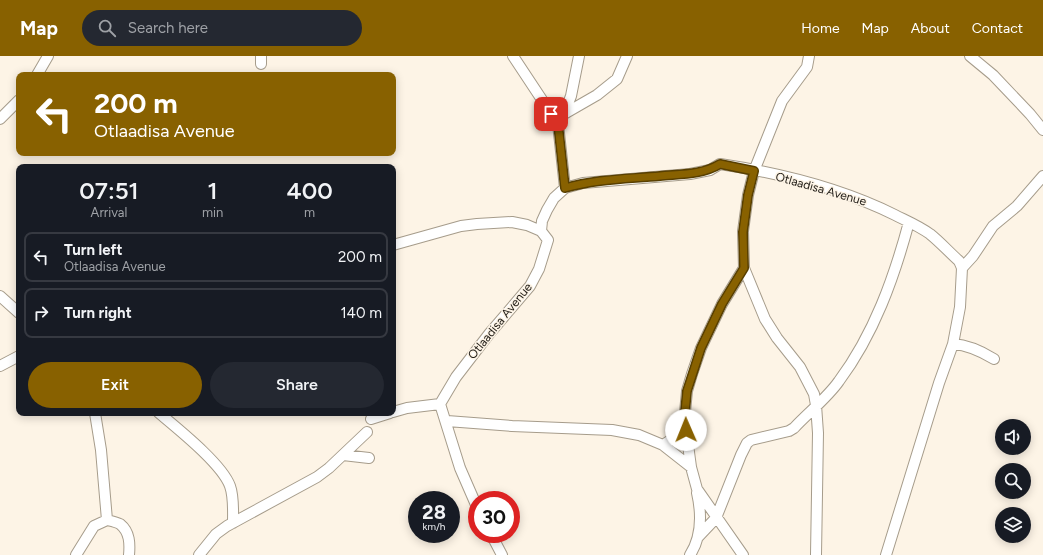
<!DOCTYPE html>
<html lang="en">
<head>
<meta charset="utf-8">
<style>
  :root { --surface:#171b24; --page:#242831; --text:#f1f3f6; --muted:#9ea1a6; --line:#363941; --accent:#886100 }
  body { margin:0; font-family:Figtree,sans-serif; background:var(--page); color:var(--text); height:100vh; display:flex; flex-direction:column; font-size:15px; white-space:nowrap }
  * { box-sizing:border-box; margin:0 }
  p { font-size:13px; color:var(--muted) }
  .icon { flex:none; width:22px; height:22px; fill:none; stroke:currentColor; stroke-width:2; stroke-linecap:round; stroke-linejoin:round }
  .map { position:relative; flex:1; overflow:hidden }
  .side { position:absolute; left:16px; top:108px; width:380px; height:252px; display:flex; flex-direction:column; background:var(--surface); border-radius:8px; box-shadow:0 2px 10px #0003 }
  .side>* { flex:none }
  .banner { position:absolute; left:16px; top:16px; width:380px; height:84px; border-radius:8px; box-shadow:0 2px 10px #0003; background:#886100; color:#fff; overflow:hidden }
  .tools { position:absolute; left:995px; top:363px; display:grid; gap:8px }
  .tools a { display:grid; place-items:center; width:36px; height:36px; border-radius:50%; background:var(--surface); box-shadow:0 2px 10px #0003; font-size:20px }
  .speed { position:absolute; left:408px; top:435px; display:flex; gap:8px; font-size:20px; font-weight:700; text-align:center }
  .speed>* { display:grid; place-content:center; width:52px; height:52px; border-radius:50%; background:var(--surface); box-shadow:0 2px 10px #0003; line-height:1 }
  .speed small { font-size:10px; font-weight:400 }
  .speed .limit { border:6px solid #d22; background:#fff; color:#111 }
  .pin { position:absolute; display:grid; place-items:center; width:34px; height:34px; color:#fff; margin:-17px; border-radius:8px; box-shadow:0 2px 6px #0006 }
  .me { position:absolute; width:44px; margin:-22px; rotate:359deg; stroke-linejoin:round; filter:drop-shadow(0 0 3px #0008) }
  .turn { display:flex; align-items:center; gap:14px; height:84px; padding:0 12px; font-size:18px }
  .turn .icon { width:52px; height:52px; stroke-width:2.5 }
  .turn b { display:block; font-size:28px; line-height:34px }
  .eta { display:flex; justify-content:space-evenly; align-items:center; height:68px; text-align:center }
  .eta b { font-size:24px; font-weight:600; line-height:28px }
  .cta { display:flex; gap:8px; margin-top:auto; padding:8px 12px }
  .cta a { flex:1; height:46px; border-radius:24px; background:var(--accent); color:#fff; font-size:16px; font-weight:600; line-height:46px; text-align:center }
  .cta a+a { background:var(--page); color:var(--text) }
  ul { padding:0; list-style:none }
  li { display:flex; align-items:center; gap:12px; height:50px; margin:0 8px 6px; padding:0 4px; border:2px solid var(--line); border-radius:8px }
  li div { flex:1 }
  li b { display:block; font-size:15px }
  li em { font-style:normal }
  header { display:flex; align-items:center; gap:24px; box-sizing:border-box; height:56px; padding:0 20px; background:var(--accent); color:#fff }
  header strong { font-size:19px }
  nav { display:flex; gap:22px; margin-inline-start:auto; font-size:14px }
  .search { width:280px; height:36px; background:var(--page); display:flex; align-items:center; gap:10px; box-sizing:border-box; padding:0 14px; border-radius:22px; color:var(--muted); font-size:15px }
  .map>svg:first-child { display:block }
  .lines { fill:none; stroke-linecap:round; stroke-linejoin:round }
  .street-casing { stroke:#a69c8b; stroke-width:12 }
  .street { stroke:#fff; stroke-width:10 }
  .route-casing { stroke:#583f00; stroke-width:10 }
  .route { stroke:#886100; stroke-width:7 }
  .labels { text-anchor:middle; stroke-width:3; stroke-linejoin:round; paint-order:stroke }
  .street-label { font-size:12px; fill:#201c16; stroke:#fdf4e6 }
</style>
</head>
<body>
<header>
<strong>Map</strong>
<div class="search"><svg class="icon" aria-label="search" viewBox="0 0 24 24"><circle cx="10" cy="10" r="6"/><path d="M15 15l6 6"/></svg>Search here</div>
<nav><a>Home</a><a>Map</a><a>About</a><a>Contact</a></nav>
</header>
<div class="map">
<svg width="1043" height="499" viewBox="0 0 1043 499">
  <rect width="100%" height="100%" fill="#fdf4e6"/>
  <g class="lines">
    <defs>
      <path id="street" d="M513,0l45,68
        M970,0l23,19 37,39 13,16
        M261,8v-8
        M37,19l11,-19
        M564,58l7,-18 8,-40
        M0,63l19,-19
        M565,132l-7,-64 6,-10 33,-19 20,-16 10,-23
        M393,189l68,-19 16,-2 35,-2 15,3 14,6
        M744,212l21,51 12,19 23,29 14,27 2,11 2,28 -2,122
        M962,212l11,-12 20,-30 24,-20 26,-30
        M0,240l19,17
        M953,288c15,1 28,7 41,15
        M0,310l19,-10
        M393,356l14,-4 33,-4
        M95,357l6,37 6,70
        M159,357c19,16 63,51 71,73 4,11 3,26 3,37
        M371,363l19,-6
        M447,365l65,5 100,4 27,5 24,10 28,22 6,22 46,66
        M663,389l23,-15
        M343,399l26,3
        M691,411l-5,-37 -1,-18 2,-21 5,-17 9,-26 21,-44 22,-36 -1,-37 5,-36 6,-24 28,-70 25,-34 2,-11
        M477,451l-17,-39 -20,-64 16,-27 33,-43 41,-48 9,-17 9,-29 -7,-9 1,-10 5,-11 7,-12 11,-10 18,-5 107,-9 20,-4 10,-6c60,9 121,24 175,51 12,6 24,11 35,19 10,8 19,18 29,27l3,7 -2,39 -7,37 -14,39 -53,172
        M491,478l11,21
        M698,481l18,-19 25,-63 6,-12 4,-3 38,-9 5,-3c14,-15 34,-31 45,-47 35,-47 55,-103 70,-159
        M76,499l18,-29 13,-6c4,1 9,2 13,4 10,8 10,20 9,31
        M199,499l17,-21 11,-8 90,-49 12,-9 38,-36
        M690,499c12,-19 12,-40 7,-62"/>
    </defs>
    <!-- street casing -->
    <use href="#street" class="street-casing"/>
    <!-- street -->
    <use href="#street" class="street"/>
  </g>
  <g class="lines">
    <defs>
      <path id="route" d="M551,58l7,10 7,64c31,-9 63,-9 95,-12 21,-2 42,-1 60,-12l34,7 -6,24 -5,37 1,36 -22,36 -21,44 -14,43 -2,21 1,18"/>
    </defs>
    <!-- route casing -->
    <use href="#route" class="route-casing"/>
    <!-- route -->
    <use href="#route" class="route"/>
  </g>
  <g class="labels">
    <!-- street labels -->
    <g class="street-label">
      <text transform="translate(821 133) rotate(16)" y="4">Otlaadisa Avenue</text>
      <text transform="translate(500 265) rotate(-51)" y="4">Otlaadisa Avenue</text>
    </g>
  </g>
</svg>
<div class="tools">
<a><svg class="icon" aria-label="sound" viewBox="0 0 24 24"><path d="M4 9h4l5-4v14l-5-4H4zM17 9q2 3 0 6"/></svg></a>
<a><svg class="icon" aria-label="search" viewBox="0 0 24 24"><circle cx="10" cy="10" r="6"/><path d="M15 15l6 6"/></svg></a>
<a><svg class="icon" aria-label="layers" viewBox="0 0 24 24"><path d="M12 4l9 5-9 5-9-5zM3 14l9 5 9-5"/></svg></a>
</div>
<div class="speed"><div>28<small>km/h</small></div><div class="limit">30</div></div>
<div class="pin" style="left:551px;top:58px;background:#d93025"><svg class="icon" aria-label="arrive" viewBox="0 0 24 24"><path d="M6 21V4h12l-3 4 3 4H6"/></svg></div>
<svg class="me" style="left:686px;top:374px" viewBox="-20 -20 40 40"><circle r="19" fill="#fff"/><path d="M0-13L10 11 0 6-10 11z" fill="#886100"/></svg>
<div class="banner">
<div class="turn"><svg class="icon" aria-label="left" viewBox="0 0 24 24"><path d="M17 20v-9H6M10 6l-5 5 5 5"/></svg><div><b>200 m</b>Otlaadisa Avenue</div></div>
</div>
<section class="side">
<div class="eta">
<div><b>07:51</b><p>Arrival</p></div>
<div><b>1</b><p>min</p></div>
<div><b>400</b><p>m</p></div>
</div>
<ul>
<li><svg class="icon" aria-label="left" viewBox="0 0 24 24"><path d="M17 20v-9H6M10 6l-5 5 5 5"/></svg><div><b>Turn left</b><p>Otlaadisa Avenue</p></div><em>200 m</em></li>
<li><svg class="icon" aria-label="right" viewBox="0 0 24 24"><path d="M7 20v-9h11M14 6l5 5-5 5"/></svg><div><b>Turn right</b></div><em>140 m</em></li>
</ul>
<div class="cta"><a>Exit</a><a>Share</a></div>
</section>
</div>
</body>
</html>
